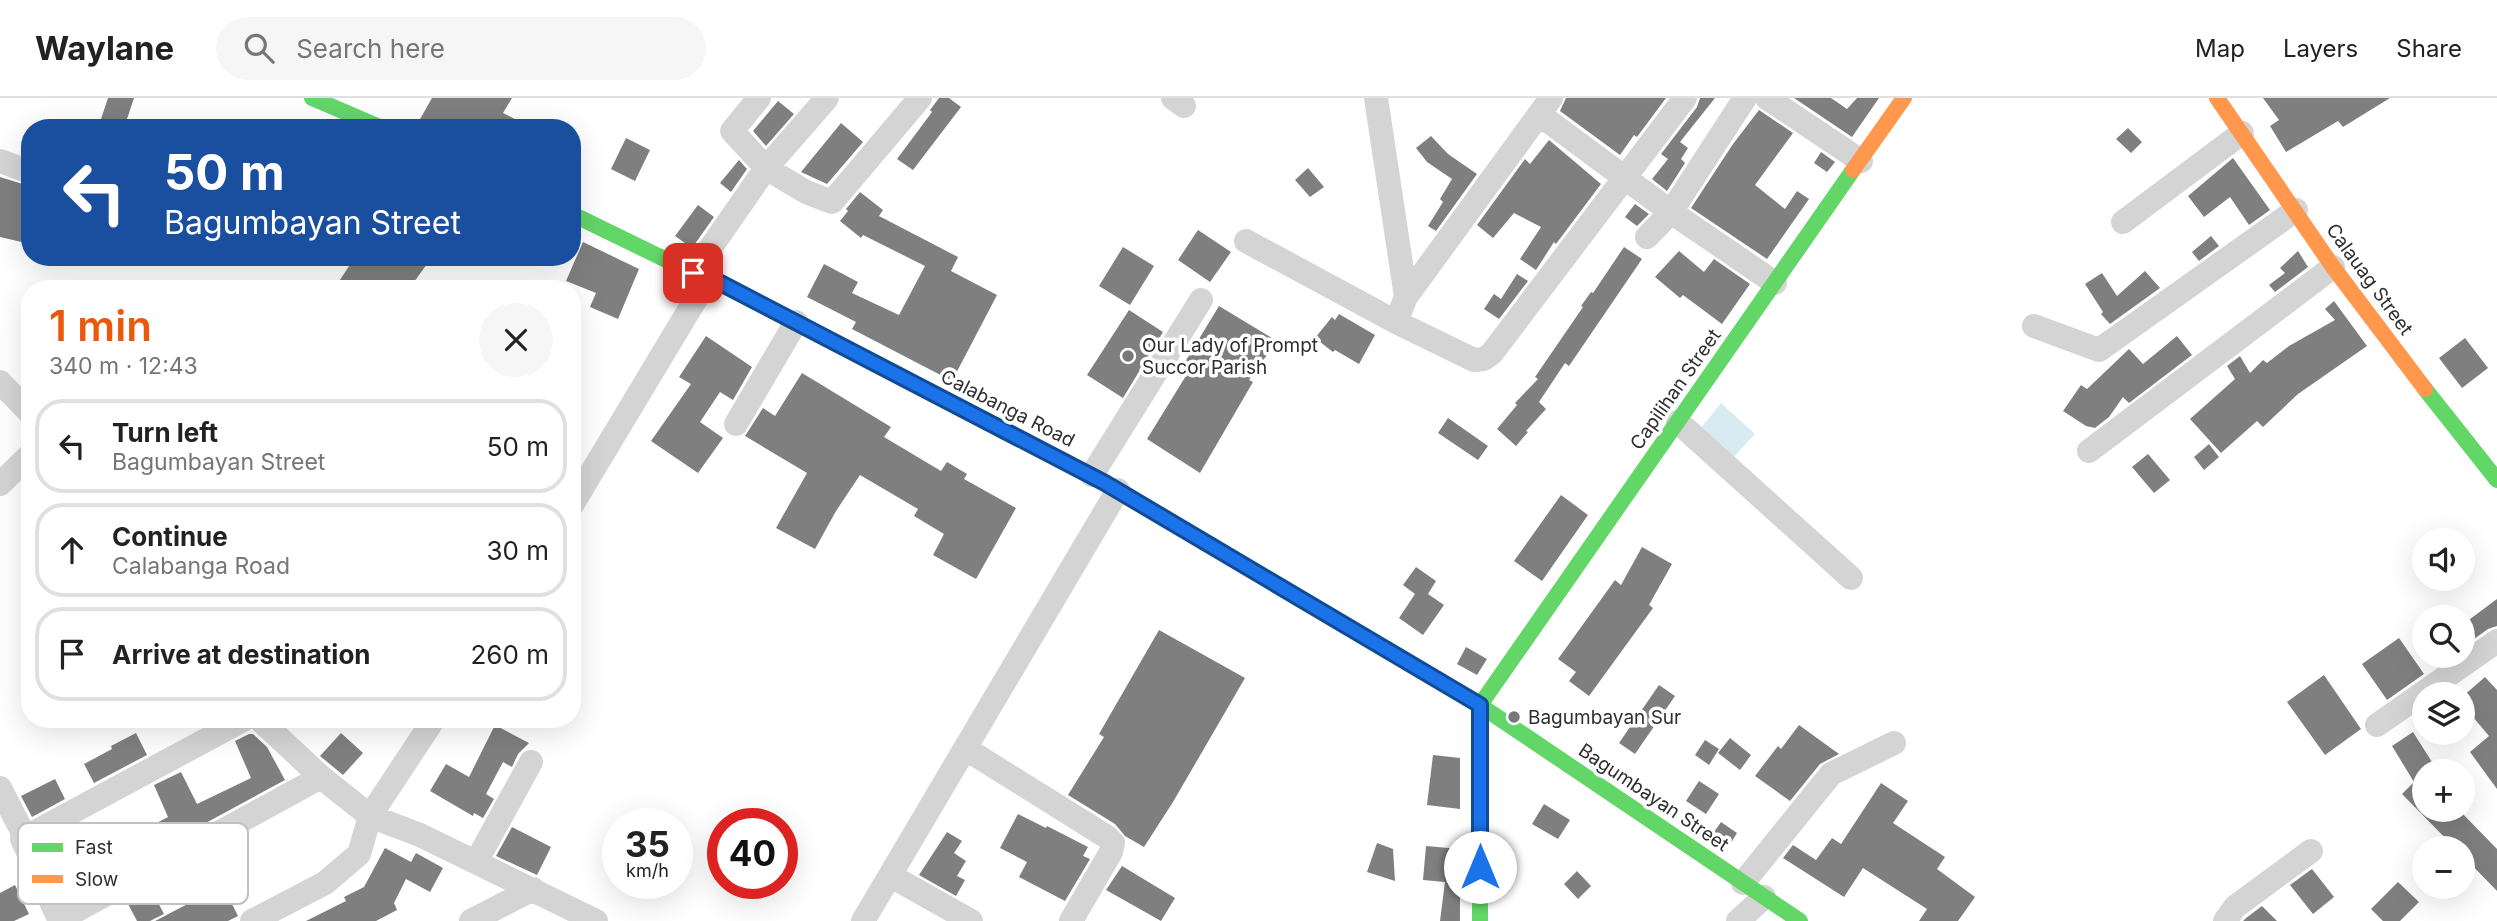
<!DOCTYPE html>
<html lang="en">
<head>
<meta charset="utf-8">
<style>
  :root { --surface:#fff; --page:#f6f6f6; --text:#222; --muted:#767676; --line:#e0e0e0; --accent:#ea580c }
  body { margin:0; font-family:Inter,sans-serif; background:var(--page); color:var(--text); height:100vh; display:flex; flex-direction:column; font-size:26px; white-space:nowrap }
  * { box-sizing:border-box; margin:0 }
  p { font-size:23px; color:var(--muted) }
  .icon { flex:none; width:38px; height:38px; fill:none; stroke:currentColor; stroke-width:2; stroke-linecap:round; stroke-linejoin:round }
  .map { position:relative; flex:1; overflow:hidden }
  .drawer { position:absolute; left:21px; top:182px; width:560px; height:448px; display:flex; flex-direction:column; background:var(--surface); border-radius:28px; box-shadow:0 7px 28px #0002 }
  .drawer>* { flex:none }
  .top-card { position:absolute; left:21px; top:21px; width:560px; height:147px; border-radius:28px; box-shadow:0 7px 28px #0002; background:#1a4fa0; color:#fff; overflow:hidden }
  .controls { position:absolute; left:2412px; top:430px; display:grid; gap:14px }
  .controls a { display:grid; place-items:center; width:63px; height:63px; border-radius:50%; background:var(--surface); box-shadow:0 7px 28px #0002; font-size:35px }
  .speed { position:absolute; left:602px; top:710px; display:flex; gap:14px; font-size:35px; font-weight:700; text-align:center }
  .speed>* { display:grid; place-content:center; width:91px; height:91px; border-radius:50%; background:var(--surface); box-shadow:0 7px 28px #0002; line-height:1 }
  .speed small { font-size:18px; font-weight:400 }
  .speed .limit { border:10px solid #d22; background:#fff; color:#111 }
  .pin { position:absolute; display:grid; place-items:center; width:60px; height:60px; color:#fff; margin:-30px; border-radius:14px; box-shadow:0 4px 10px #0006 }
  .me { position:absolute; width:77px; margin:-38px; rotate:0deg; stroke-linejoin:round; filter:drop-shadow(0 0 5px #0008) }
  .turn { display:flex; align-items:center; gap:24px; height:147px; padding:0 28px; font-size:32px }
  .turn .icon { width:91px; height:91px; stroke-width:2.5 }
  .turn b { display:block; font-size:49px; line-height:60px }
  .round { display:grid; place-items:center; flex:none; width:74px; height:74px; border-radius:37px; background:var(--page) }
  .overview { display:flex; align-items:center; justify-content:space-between; height:119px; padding:0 28px }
  h1 { font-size:42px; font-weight:600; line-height:52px; color:var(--accent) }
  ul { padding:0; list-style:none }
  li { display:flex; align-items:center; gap:21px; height:94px; margin:0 14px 10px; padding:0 14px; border:4px solid var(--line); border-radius:28px }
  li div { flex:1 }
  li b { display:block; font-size:26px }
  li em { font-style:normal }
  header { display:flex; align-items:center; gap:42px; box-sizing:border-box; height:98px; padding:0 35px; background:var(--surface); border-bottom:2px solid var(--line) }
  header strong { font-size:33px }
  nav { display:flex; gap:38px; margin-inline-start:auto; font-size:24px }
  .search { width:490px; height:63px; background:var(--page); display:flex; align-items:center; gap:18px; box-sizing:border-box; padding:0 24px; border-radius:38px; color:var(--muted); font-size:26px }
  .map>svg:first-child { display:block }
  .water { fill:#d9ebf2 }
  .building { fill:#7f7f7f }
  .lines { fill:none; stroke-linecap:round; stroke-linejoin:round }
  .street { stroke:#d4d4d4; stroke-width:24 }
  .fast { stroke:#63d668; stroke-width:16 }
  .slow { stroke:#ff974d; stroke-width:16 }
  .route-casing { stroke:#114b97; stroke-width:18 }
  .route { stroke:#1a73e8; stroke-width:12 }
  .poi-dot { fill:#787878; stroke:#fff; stroke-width:2.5 }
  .labels { text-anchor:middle; stroke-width:7; stroke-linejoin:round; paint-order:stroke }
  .street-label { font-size:19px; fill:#2f2f2f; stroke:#fff }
  .poi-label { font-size:19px; fill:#2f2f2f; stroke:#fff; text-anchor:start }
  .key { fill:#fff; stroke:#c1c1c1; stroke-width:2 }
  .key-label { font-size:19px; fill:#2f2f2f }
</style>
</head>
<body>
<header>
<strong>Waylane</strong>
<div class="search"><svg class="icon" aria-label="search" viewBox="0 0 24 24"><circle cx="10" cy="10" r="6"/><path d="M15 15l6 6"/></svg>Search here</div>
<nav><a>Map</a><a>Layers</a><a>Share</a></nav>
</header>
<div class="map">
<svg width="2497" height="823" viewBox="0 0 2497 823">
  <rect width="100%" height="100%" fill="#fff"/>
  <!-- water -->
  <path class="water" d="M1721,305l34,31 -22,24 -33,-29z"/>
  <!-- building -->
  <path class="building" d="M108,0h26l-10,30h-26z
    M432,0h80l-9,15 29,15h-117z
    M939,0h10l12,9 -48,63 -16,-11 35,-47 -2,-2z
    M1566,0h100l-29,39 -3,-2 -14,20 -60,-44z
    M1700,0h15l-35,44 8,6 -7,11 4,4 -18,28 -15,-12 16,-20 -7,-5 36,-47z
    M1794,0h37l16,11 10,-11h22l-27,39z
    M2263,0h127l-47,29 -5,-6 -52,31 -16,-26 9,-6z
    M778,3l16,13 -28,32 -13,-15z
    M1759,12l34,23 -38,52 30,24 12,-18 12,8 -42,60 -76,-51 42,-64z
    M841,25l22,19 -36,42 -26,-12z
    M2128,30l14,14 -11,11 -15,-14z
    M1431,38l17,18 29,20 -41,57 -8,-5 15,-24 -3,-3 12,-20 -25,-17 -11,-14z
    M626,40l24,12 -15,31 -24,-12z
    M1549,42l52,44 -45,60 -2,-2 -18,28 -16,-11 21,-32 -27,-14 -21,25 -16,-13 48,-66 5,5z
    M1821,54l14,10 -8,10 -13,-9z
    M2233,60l37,52 -21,15 -19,-28 -26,20 -16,-21z
    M739,62l8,9 -16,23 -11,-9z
    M1308,70l16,19 -14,10 -15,-17z
    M0,79l29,9 -7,30 8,2 -4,25 -26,-6z
    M860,94l23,18 -4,6 79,41 -7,14 46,24 -45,86 -100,-52 4,-7 -49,-25 17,-33 34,18 -6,11 47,22 26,-49 -62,-31 -2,3 -21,-17 8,-10 -2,-2z
    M1635,106l14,10 -12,12 -12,-9z
    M698,107l16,12 -22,31 -17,-12z
    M1198,132l33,22 -21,30 -32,-22z
    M2211,138l8,10 -20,15 -7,-9z
    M583,144l56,27 -21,50 -28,-12 6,-14 -30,-12z
    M1123,149l31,19 -24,39 -31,-19z
    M1624,149l18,12 -73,107 -4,-3 -26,39 7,7 -20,22 2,1 -12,14 -19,-17 20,-24 -2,-2 23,-24 -3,-2 48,-70 -2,-1 10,-14 2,1z
    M1679,153l25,21 10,-13 36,25 -28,40 -39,-29 -3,3 -25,-21z
    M2298,153l10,16 -33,25 -6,-7 16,-12 -5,-5z
    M355,159h77l-23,32h-75z
    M2145,173l15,17 -50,36 -9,-10 2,-2 -18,-28 17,-11 15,23z
    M1517,176l11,7 -29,38 -15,-10 10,-15 7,5z
    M2334,203l33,45 -69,48 -35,33 -6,-6 -36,32 -31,-34 45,-40 -8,-13 13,-10 10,17 13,-13 4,3 22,-17 46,-26 -10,-11z
    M1219,208l58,35 -28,39 4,2 -53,91 -53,-34 45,-73 -7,-4z
    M1129,212l34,22 -40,66 -36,-23z
    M1339,216l36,21 -16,29 -24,-14 -2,2 -18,-14 17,-21 3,3z
    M706,238l46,31 -19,33 -13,-8 -20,30 23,16 -25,35 -47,-32 40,-57 -12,-7z
    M2177,238l15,19 -63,48 -6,-6 -14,20 -14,11 -9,-2 -23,-15 18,-26 6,4 42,-40 14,15z
    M2465,240l23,30 -26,20 -23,-30z
    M802,275l89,54 -7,10 57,34 6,-9 20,12 -3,5 52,29 -40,71 -43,-24 11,-21 -30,-18 4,-7 -58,-34 -24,36 -21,38 -39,-21 31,-55 -62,-37 18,-28 12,8z
    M1448,320l40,28 -10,14 -40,-27z
    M2209,346l10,13 -15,13 -10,-13z
    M2148,356l22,26 -16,13 -22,-26z
    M1561,397l27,20 -46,66 -28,-20z
    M1642,449l30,17 -23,41 4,3 -64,88 -20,-15 7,-9 -18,-13 57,-79 6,5z
    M1416,469l20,14 -8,13 16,11 -21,30 -24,-17 16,-24 -12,-9z
    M2497,501v27l-9,3 -21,15 -5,-6v-13z
    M1159,532l86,48 -72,124 -29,45 -19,-11 -10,-12 -47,-29 36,-58 -5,-3z
    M2399,540l25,36 -37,26 -25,-36z
    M1466,549l21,12 -10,16 -20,-11z
    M2324,577l37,54 -36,26 -38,-53z
    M2485,579l12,13v99l-27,-37 19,-16 -27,-32v-7z
    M1659,587l16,11 -40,58 -16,-11z
    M495,627l34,18 -11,11 -6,13 -9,-5 -17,32 8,5 -11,19 -9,-5 -1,3 -43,-25 16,-27 23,13z
    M1799,627l40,29 -19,10 -30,37 -35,-25 23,-30 3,3z
    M2413,634l19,30 -8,5v43h35l38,39v42l-35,-36v-6h-6l-54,-55 12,-12 -22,-36z
    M136,635l11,22 -53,28 -10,-19 28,-15 -1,-3z
    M341,635l22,20 -20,22 -23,-19z
    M249,636h4l14,13 18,33 -129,70 -11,-21 23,-12 -14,-32 27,-13 16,32 54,-26 -16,-37z
    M1730,640l21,17 -11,15 -22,-17z
    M1705,642l14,9 -10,16 -14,-10z
    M1433,657l27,3v51l-33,-4z
    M55,681l10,20 -33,18 -11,-21z
    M1699,683l20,13 -13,20 -20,-13z
    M1881,685l27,18 -15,22 52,34 -8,12 38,28 -17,24h-39l8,-12 -64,-41 -19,29 -61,-39 10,-13 23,15 16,-22 9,6z
    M1544,706l26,16 -12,19 -26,-15z
    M1018,716l28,14 1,-2 41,21 -5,9 7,3 -25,42 -46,-24 8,-15 -27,-14z
    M1721,724l16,11 -8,13 -17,-11z
    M512,729l39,20 -14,28 -41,-19z
    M947,734l15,9 -8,12 12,8 -9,15 8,4 -9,16 -37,-21z
    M1377,745l16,6 2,32 -28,-9z
    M1426,748l34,3v72h-20l5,-39 -22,-2z
    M385,750l26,14 5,-9 27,15 -13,24 -24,-13 -12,24 3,7 -21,11h-70l40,-20 -2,-4 20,-10z
    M1122,768l53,32 -14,23 -55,-31z
    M2312,771l22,28 -21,17 -23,-29z
    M1577,773l14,15 -13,13 -14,-15z
    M2398,784l21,20 -19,19h-17l-12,-12z
    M15,787l14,29 -15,7h-14v-28z
    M224,790l14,28 -10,5h-73l44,-23 1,3z
    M151,791l13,25 -14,7h-13l-10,-19z
    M2262,808l15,15h-34l3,-3z"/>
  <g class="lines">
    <!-- street -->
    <path class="street" d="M759,0l-27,33 34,37 40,24 26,10 88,-104
      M1173,0l11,8
      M1376,0l30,199
      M1767,0l94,63
      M1540,17l131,97 104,71
      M0,63l30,11
      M2123,124l119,-89
      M1647,139l24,-25 74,-114
      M1246,143l150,81 78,38 10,-1 8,-6 193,-255
      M693,175l73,-105 61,-70
      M1396,224l10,-25 145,-199
      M2034,228l65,24 197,-140
      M0,284l30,31
      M1678,324l173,156
      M736,326l60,-102
      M2089,353l244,-184
      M1092,377l109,-175
      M0,386l30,-29
      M572,407l137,-228
      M259,621l62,58 49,39 50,19 176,86
      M2377,627l120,-84
      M966,651l141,88 6,6 -2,9 -40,69
      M0,690l25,49
      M476,764l55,-100
      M891,778l80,45
      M1743,785l88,-109 63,-31
      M59,822l262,-143
      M60,823l-38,-82 223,-120
      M252,823l73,-38 34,-29 11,-38 64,-97
      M471,823l62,-32
      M863,823l255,-431
      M1738,823l26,-24
      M2225,823l10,-14 76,-56"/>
    <!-- fast -->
    <path class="fast" d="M312,0l70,30
      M572,116l121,59 16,4 365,190
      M2425,291l72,91
      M1481,608l319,215
      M1480,823v-216l373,-535"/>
    <!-- slow -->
    <path class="slow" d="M2217,0l116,169 92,122
      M1853,72l51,-72
      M1074,369l44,23 363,216"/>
  </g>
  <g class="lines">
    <defs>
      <path id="route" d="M693,175l16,4 396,206 375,222v162"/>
    </defs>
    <!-- route casing -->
    <use href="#route" class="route-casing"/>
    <!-- route -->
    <use href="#route" class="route"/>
  </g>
  <!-- markers -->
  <g class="poi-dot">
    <circle cx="1128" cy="258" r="7"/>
    <circle cx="1514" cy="619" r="7"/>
  </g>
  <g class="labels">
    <!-- street labels -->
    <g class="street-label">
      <text transform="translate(2370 181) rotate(54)" y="7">Calauag Street</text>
      <text transform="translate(1675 291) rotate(-55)" y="7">Capilihan Street</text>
      <text transform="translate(1008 310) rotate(27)" y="7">Calabanga Road</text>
      <text transform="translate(1654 699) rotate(34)" y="7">Bagumbayan Street</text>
    </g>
    <!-- poi labels -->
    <g class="poi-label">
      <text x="1142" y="254">Our Lady of Prompt<tspan x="1142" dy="22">Succor Parish</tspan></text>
      <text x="1528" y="626">Bagumbayan Sur</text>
    </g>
  </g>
  <!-- legend -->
  <rect x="18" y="725" width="230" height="81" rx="10" class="key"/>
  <rect x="32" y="745" width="31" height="9" fill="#63d668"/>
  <rect x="32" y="777" width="31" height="8" fill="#ff974d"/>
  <g class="key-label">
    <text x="75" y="756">Fast</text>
    <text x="75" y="788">Slow</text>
  </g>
</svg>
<div class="controls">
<a><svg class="icon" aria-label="sound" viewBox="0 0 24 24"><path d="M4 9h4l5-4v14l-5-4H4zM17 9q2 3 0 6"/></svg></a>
<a><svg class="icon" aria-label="search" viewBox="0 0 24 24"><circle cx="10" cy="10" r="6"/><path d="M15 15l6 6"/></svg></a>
<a><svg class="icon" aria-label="layers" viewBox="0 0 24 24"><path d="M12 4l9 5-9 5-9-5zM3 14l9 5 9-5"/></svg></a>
<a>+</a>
<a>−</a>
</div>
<div class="speed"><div>35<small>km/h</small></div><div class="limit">40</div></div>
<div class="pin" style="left:693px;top:175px;background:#d93025"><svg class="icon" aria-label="arrive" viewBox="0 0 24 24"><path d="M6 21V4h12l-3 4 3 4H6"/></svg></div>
<svg class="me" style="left:1480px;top:769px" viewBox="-20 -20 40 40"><circle r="19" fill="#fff"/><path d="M0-13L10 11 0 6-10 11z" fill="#1a73e8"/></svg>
<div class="top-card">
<div class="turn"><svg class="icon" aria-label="left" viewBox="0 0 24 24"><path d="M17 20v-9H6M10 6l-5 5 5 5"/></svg><div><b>50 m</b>Bagumbayan Street</div></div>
</div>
<section class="drawer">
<div class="overview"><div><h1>1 min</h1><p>340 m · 12:43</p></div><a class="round"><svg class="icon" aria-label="close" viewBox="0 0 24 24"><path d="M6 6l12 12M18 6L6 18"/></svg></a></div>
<ul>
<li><svg class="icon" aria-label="left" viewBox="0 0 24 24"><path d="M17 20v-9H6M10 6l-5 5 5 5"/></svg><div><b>Turn left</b><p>Bagumbayan Street</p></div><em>50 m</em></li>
<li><svg class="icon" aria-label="ahead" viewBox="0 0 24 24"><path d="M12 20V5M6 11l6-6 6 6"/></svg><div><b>Continue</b><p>Calabanga Road</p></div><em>30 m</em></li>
<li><svg class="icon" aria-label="arrive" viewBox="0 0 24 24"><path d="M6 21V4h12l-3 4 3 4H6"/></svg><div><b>Arrive at destination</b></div><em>260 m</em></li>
</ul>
</section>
</div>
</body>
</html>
